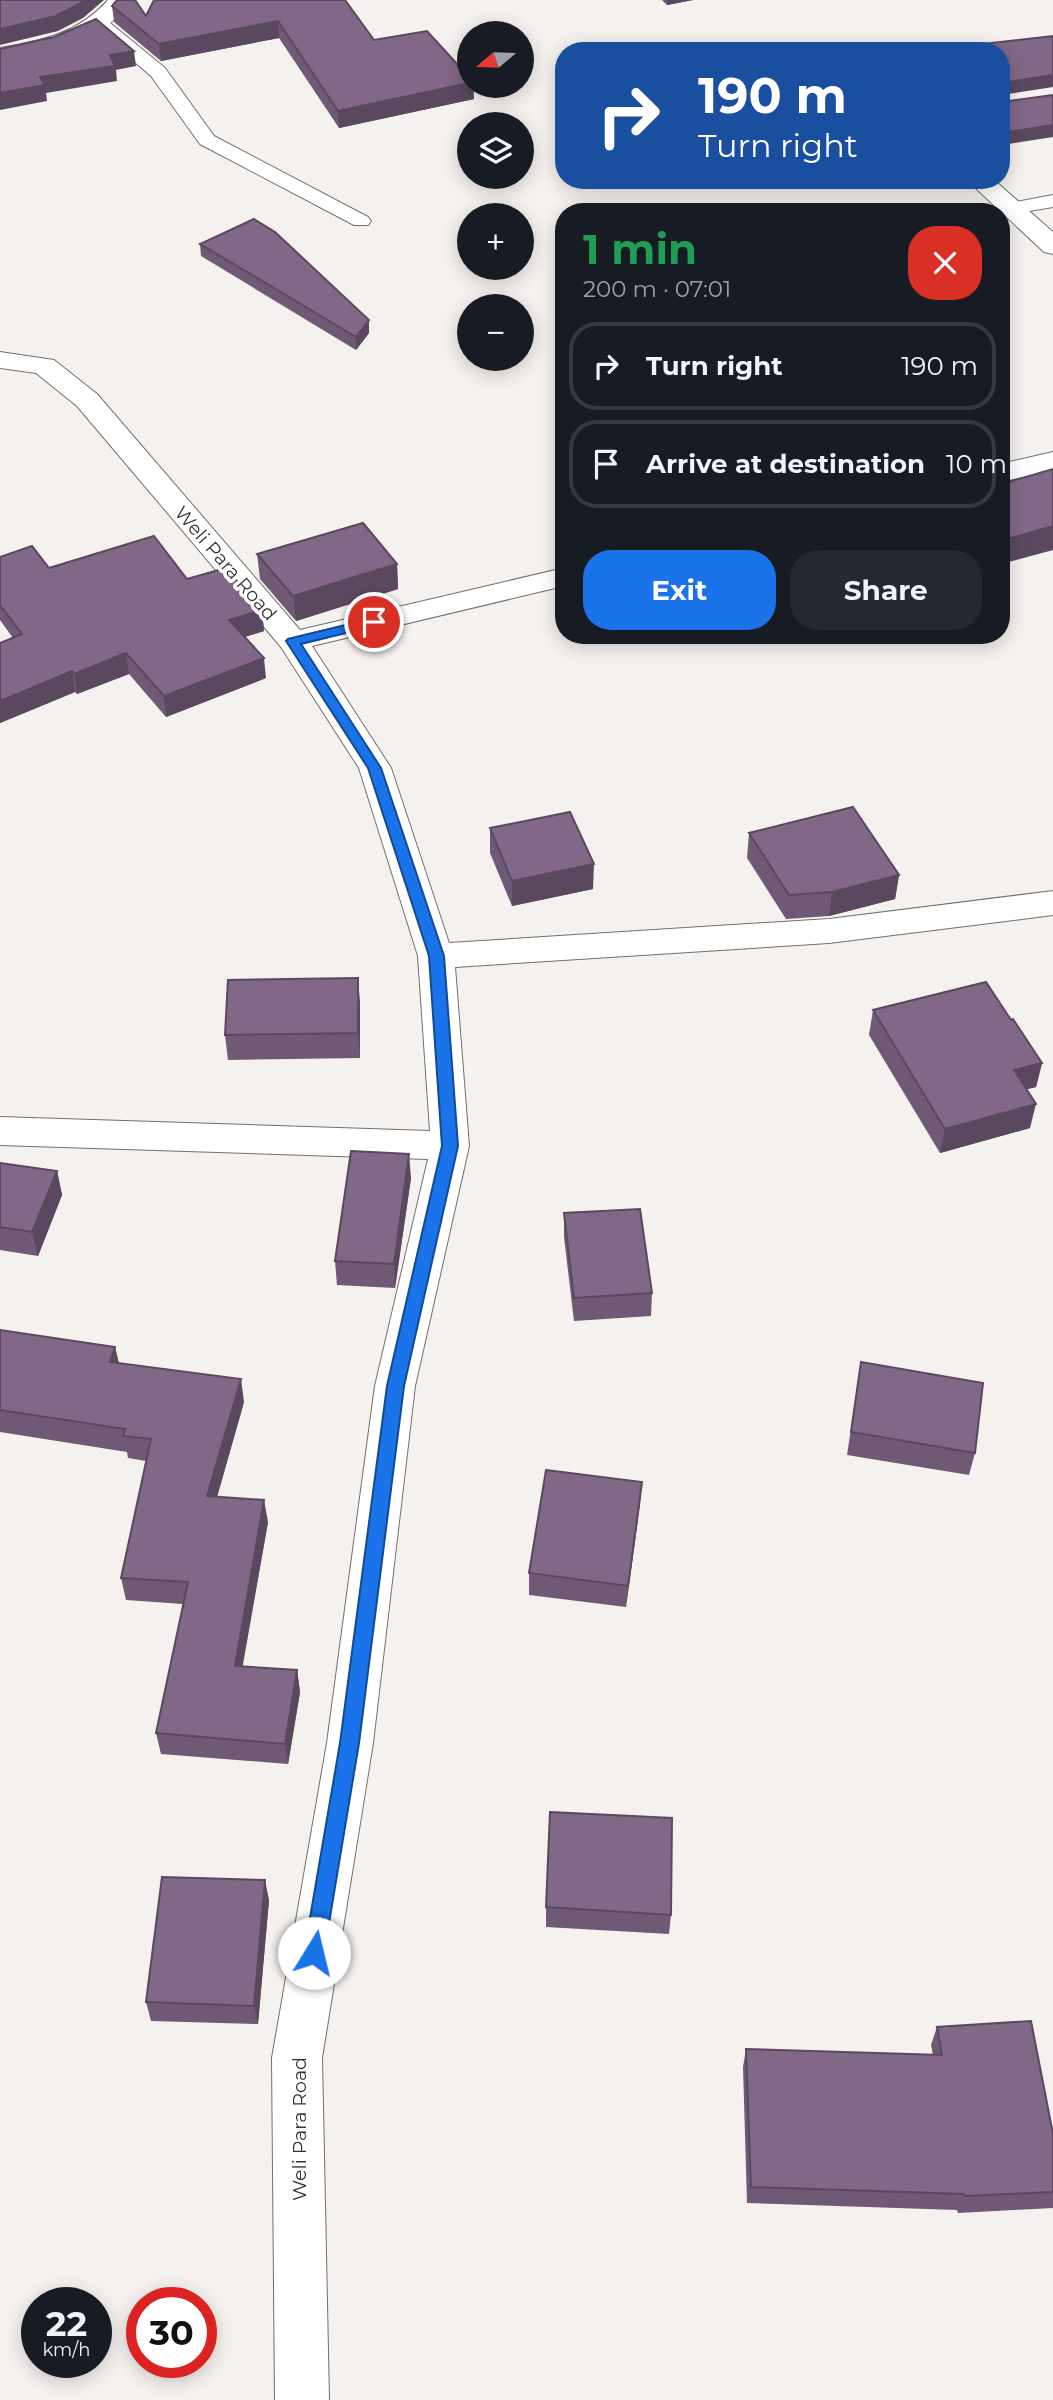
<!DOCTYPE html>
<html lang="en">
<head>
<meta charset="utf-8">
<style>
  :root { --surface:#171b24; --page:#242831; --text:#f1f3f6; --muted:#9ea1a6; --line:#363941; --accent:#1a73e8 }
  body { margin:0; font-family:Montserrat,sans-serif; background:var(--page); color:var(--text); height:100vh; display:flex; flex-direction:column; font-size:26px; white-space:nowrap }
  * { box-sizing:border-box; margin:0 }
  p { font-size:23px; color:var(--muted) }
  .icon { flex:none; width:38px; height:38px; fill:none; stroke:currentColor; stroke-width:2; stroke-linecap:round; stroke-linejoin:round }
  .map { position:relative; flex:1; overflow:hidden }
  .drawer { position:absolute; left:555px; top:203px; width:455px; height:441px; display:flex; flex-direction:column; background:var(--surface); border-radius:28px; box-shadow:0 4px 18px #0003 }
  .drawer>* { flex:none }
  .banner { position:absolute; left:555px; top:42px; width:455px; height:147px; border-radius:28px; box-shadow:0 4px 18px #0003; background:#1a4fa0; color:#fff; overflow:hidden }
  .needle { width:46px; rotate:251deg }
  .tools { position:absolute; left:457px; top:21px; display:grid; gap:14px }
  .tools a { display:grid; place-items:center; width:77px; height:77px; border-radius:50%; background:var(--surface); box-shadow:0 4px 18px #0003; font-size:35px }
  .speed { position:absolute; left:21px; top:2287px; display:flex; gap:14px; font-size:35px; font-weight:700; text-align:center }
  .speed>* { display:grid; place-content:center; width:91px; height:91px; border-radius:50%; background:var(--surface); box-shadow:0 4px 18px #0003; line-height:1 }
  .speed small { font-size:18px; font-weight:400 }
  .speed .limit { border:10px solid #d22; background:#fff; color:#111 }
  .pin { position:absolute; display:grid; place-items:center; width:60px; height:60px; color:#fff; margin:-30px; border:4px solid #fff; border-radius:50%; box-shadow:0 2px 7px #0007 }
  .me { position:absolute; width:77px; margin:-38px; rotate:9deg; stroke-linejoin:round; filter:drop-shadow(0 0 5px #0008) }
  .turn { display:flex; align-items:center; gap:24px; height:147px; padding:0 28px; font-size:32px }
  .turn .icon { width:91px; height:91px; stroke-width:2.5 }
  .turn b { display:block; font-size:49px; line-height:60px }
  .round { display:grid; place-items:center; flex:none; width:74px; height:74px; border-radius:28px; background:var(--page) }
  .overview { display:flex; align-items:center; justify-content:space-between; height:119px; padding:0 28px }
  h1 { font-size:42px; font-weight:700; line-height:52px; color:#1e9e55 }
  .action { display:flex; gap:14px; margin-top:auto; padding:14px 28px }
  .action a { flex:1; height:80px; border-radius:28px; background:var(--accent); color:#fff; font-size:28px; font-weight:700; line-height:80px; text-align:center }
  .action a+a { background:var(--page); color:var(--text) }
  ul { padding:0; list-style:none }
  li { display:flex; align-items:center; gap:21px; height:88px; margin:0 14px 10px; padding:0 14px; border:4px solid var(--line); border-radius:28px }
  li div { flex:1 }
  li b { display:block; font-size:26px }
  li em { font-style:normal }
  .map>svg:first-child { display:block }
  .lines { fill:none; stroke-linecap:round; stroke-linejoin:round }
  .service-casing { stroke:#726f6c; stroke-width:2 }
  .minor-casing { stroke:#726f6c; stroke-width:2 }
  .service { fill:#fff; fill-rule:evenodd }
  .minor { fill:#fff; fill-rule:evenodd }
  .wall { fill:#6f5974 }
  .shaded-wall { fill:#5a495e }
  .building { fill:#816887; stroke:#5a495e; stroke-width:2 }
  .route { fill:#1a73e8; stroke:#114b97; stroke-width:2 }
  .labels { text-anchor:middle; stroke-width:7; stroke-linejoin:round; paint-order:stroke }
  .street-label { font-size:19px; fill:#373534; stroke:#fff }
</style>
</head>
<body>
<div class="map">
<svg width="1053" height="2400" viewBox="0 0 1053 2400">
  <rect width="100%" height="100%" fill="#f5f1ee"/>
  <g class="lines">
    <defs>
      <path id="service" d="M103,21l6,1 56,46 49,68 154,81 3,4 -3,4h-14l-154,-81 -49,-68 -54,-46 -3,-4z
        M1053,195v12l-41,7 -7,-2 -3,-4 3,-4z"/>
      <path id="minor" d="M108,0h23c-30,44 -81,54 -131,62v-14c42,-7 79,-15 108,-48z
        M967,180h27l59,52v22l-9,-2z
        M0,352l54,8 43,34 203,236 264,-62v18l-252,60 79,122 58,175 380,-24 224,-28v24l-224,28 -374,24 14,179 -54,240 -42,357 -51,315 7,342h-54l-3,-342 55,-315 48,-357 53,-227 -428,-14v-28l430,14 -12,-175 -59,-188 -78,-121 -204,-241 -41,-33 -36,-5z
        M1053,452v18l-52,12v-18z"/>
    </defs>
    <!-- service casing -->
    <use href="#service" class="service-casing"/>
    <!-- minor casing -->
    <use href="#minor" class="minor-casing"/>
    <!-- service -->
    <use href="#service" class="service"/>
    <!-- minor -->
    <use href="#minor" class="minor"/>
  </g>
  <!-- wall -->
  <path class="wall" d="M345,0l29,40 95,46h4l1,13 -135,29 -60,-90 -118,23 -47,-39 -2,-16 34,10z
    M662,0h31l-26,5z
    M200,244l169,76v13l-13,17 -155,-94z
    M257,554l140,10 1,25 -102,32 -36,-42z
    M0,557l49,11 138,11 75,31 2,21 -20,6 22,41 -100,39 -37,-43 -52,20 -2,-2 -75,31v-80l13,-5 -13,-18z
    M490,828l103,61 -81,17 -22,-53z
    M749,833l150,42 -4,24 -66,17 -43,3 -39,-61z
    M360,1002v56l-132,2 -3,-25z
    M873,1010l138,10 31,43 -6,24 -10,2 4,39 -90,25 -71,-118z
    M0,1163l57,8 5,24 -24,61 -38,-6z
    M411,1178l-16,110 -58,-3 -2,-24z
    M564,1213l88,80 -1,23 -77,5 -10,-84z
    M0,1330l115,17 4,16 125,39 -27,95 51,25 -26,145 55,3 3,22 -12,72 -127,-10 -5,-21 27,-129 -57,-4 -5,-22 25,-117 -18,-3 -1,-6 -127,-20z
    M861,1362l114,91 -6,22 -122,-20z
    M640,1504l-14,103 -97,-12v-22z
    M269,1900l-11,124 -107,-3 -5,-19z
    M546,1907l125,8 -2,19 -123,-7z
    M937,2027l116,107v74l-95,5 -1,-3 -210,-7 -4,-136 3,-18 187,6 -2,-10z"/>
  <!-- shaded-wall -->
  <path class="shaded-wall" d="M84,0h20l-21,18 -25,13 -58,14v-16z
    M667,0h26l-26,5z
    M278,21l1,17 -118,23 -2,-17z
    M134,51l2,15 -20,4 1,11 -71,12 1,8 -47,9v-17l40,-16 70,-22z
    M1053,75v12l-52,8 1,-12z
    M469,83v3h4l1,13 -135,29 -1,-17z
    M1053,125v12l-52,8v-12z
    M369,320v13l-13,17v-13z
    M1053,526v24l-52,14v-23z
    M397,564l1,25 -102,32 -3,-25z
    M262,610l2,21 -32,10 -3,-21z
    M126,653l3,21 -52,20 -3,-20z
    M264,658l2,20 -100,39 -2,-21z
    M72,671l3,21 -75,31v-22z
    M594,864l-1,25 -81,17v-25z
    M899,875l-4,24 -66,17 3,-24z
    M358,978l2,24v56l-2,-25z
    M1042,1063l-6,24 -27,7 5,-24z
    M1036,1104l-6,24 -90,25 5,-24z
    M409,1154l2,24 -16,110 -1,-24z
    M57,1171l5,24 -24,61 -6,-24z
    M115,1347l5,23 -10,-8z
    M241,1379l3,23 -33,116 -4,-22z
    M642,1482l-2,22 -14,103 2,-21z
    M264,1500l4,22 -29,165 -4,-21z
    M297,1670l3,22 -12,72 -3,-20z
    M265,1880l4,20 -11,124 -4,-18z"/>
  <!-- building -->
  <path class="building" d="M0,0h84l-3,3 -25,13 -56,13z
    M117,0h18l11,16 8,-16h191l29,40 53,-9 42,46v6l-131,28 -60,-90 -119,23 -47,-38z
    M96,19l38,32 -24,4 5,11 -75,11 5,8 -45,8v-44l54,-12z
    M1053,36v39l-51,8 -1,19 52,-7v30l-52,8v-82h-81z
    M254,219l21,13 94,88 -13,17 -156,-93z
    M1053,469v57l-52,15v-57z
    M363,523l34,41 -104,32 -36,-42z
    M154,536l33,43 39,-11 36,42 -33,10 35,38 -100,38 -38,-43 -52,21 -2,-3 -72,30v-58l22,-9 -22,-29v-48l32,-11 17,22z
    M853,807l46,68 -67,17 -43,3 -40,-62z
    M570,812l24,52 -82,17 -22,-53z
    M358,978v55l-133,2 3,-55z
    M986,982l25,38 2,-1 29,44 -28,7 22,34 -91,25 -72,-119z
    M351,1151l58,3 -15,110 -59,-3z
    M0,1163l57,8 -25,61 -32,-5z
    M640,1209l12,84 -78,5 -10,-85z
    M0,1330l115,17 -5,15 131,17 -34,117 57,4 -29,166 62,4 -12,74 -129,-11 32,-151 -67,-4 30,-139 -28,-3 2,-7 -125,-19z
    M861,1362l122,21 -8,70 -124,-21z
    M546,1470l96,12 -14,104 -99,-13z
    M550,1812l122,6 -1,97 -125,-8z
    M162,1877l103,3 -11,126 -108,-4z
    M1031,2021l22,113v58l-88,4 -1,-2 -213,-7 -5,-138 196,6 -5,-28z"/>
  <!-- route -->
  <path class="route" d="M374,618l5,1v6l-78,19 80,124 63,188 14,190 -54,240 -45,357 -35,210 -2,7 -8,3 -7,-3 -3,-7 36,-210 47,-357 55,-240 -13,-190 -61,-188 -82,-127 2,-2z"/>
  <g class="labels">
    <!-- street labels -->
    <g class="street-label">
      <text transform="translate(226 563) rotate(49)" y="7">Weli Para Road</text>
      <text transform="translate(299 2129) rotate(-90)" y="7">Weli Para Road</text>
    </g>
  </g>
</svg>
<div class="tools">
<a><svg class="needle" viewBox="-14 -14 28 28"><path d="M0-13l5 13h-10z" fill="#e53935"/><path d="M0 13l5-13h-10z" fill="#9ea1a6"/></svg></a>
<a><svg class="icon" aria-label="layers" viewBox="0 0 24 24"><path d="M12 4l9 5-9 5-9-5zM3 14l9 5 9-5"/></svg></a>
<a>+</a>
<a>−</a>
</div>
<div class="speed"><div>22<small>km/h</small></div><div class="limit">30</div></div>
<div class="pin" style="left:374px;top:622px;background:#d93025"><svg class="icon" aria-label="arrive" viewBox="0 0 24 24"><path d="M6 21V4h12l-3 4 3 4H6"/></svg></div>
<svg class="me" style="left:314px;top:1953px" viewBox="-20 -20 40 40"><circle r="19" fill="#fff"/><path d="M0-13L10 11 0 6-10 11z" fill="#1a73e8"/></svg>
<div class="banner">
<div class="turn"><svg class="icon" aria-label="right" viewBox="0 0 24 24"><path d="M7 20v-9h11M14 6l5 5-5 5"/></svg><div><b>190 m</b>Turn right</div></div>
</div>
<section class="drawer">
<div class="overview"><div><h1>1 min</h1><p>200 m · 07:01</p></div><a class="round" style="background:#d93025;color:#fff"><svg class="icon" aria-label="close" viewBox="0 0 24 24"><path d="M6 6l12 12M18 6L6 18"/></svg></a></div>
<ul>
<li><svg class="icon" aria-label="right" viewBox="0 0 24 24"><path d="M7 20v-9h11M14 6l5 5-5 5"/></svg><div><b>Turn right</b></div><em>190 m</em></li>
<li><svg class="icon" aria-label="arrive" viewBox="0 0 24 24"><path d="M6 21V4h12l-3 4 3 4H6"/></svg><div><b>Arrive at destination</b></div><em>10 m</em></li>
</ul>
<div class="action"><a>Exit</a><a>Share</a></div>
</section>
</div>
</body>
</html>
